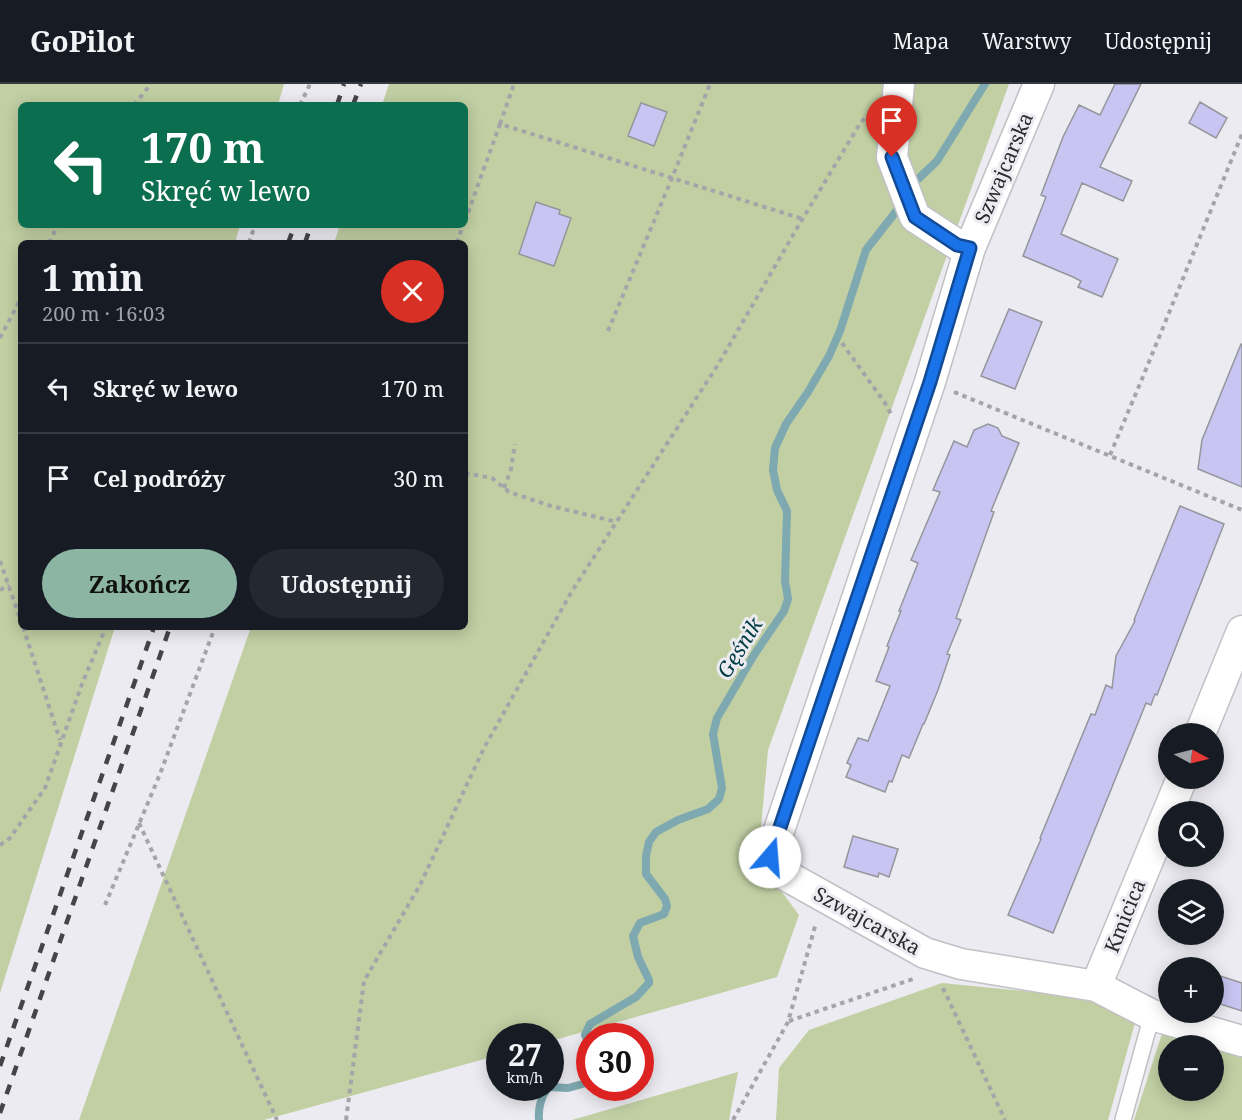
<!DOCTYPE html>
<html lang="pl">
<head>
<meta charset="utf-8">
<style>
  :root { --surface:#171b24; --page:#242831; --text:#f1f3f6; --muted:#9ea1a6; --line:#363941; --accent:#8db5a3 }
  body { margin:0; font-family:"Noto Serif",serif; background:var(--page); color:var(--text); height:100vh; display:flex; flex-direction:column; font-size:22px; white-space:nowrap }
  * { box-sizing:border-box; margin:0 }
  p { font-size:20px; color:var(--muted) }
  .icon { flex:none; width:33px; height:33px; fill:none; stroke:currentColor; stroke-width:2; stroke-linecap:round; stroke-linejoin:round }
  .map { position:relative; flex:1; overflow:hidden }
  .side { position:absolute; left:18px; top:156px; width:450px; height:390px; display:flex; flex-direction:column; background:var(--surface); border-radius:9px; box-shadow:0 3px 15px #0003 }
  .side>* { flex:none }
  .banner { position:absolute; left:18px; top:18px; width:450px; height:126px; border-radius:9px; box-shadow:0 3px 15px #0003; background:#0b6e4f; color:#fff; overflow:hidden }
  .needle { width:39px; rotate:97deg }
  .fabs { position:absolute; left:1158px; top:639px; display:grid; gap:12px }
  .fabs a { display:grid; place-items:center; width:66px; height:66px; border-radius:50%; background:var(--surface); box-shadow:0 3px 15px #0003; font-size:30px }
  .speed { position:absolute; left:486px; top:939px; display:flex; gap:12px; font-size:30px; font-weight:700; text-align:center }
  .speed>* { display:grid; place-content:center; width:78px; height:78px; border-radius:50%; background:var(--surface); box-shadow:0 3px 15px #0003; line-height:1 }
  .speed small { font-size:15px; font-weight:400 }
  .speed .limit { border:9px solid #d22; background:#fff; color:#111 }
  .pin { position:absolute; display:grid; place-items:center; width:51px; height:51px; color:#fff; margin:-62px -26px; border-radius:50% 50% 50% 0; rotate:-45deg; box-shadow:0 0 6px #0007 }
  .pin .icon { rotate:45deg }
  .me { position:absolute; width:66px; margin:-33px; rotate:18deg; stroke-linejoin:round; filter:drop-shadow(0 0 4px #0008) }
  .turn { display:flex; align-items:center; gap:21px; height:126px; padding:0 24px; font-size:27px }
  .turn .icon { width:78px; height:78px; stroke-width:2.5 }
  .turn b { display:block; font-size:42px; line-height:51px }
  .round { display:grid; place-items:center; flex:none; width:63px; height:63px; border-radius:32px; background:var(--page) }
  .head { display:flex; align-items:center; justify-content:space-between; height:102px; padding:0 24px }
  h1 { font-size:36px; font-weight:700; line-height:45px }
  .cta { display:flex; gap:12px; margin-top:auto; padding:12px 24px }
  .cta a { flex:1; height:69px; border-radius:36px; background:var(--accent); color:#111; font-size:24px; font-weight:700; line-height:69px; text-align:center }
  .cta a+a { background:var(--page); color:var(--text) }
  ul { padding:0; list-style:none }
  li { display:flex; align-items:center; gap:18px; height:90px; padding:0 24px; border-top:2px solid var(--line) }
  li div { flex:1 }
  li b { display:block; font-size:22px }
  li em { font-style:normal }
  header { display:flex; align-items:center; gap:36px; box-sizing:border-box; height:84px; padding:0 30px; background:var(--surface); border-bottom:2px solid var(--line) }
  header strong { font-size:28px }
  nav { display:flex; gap:33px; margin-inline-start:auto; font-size:21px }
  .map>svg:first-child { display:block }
  .green { fill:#c1cfa3; fill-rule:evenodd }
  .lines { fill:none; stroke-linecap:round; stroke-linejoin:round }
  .stream { stroke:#7ea9b0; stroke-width:8 }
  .building { fill:#c8c5f3; stroke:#95959a; stroke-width:1.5 }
  .service-casing { stroke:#c1c1c6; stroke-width:18 }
  .minor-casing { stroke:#c1c1c6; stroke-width:33 }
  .path { stroke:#a5a4a9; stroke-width:4; stroke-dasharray:4.5 4.5; stroke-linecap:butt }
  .service { stroke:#fff; stroke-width:15 }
  .minor { stroke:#fff; stroke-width:30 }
  .rail { stroke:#454447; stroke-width:4.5; stroke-dasharray:10 10; stroke-linecap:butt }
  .route-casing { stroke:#114b97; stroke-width:15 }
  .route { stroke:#1a73e8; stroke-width:10 }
  .labels { text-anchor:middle; stroke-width:6; stroke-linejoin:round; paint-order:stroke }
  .street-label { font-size:20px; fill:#2b2a2d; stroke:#ecebf1 }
  .water-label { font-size:21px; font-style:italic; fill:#003c42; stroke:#ecebf1 }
</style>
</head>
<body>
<header>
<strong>GoPilot</strong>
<nav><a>Mapa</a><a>Warstwy</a><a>Udostępnij</a></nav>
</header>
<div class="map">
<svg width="1242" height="1036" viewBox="0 0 1242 1036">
  <rect width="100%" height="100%" fill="#ecebf1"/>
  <!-- green -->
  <path class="green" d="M0,0h284l-6,21h-257v120h219l-5,18h-214v384h94l-115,366z
    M389,0h620l-241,666 -10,110 41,55 -22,62 -226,64 -1,-5h-50l-1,19 -235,65h-185l172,-493h214v-384h-131l6,-18h125v-120h-83z
    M942,899l142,14 52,22 -28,101h-332l3,-52 30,-38z
    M1168,931l74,22v83h-108zM1168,962h46v44h-46z
    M738,988l-9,48h-157z"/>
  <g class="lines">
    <!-- stream -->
    <path class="stream" d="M913,103l3,-6 21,-20 48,-77
      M590,963l-5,-12 5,-11 46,-27 13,-14v-3l-11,-23 -5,-21 7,-13 24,-9 3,-8 -2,-7 -19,-25v-18l3,-14 7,-10 22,-12 30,-11 11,-10 3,-11 -9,-54 4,-16 37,-63 30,-44 4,-12 -3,-18 2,-70 -10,-21 -4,-20 2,-22 11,-24 22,-32 21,-36 11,-25 26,-81 35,-45
      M550,1003l18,1 22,-6
      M539,1036c-1,-11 2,-24 9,-32"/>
  </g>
  <!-- building -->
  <path class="building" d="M1115,0h26l-41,83 32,14 -9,20 -41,-18 -21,51 57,25 -16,38 -24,-10 3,-6 -8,-4 -50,-21 23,-59 -5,-2 22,-58 16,-32 21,10z
    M1200,18l27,16 -11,20 -27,-15z
    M641,19l26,9 -13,34 -26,-10z
    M536,118l24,8 -1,4 12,4 -17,48 -35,-12z
    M1009,225l33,13 -27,67 -34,-13z
    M1241,260l1,1v142l-44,-18 4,-29z
    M988,340l10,4 4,8 17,7 -28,68 3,1 -38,106 5,2 -14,34 3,1 -12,35 -14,34h-1l-14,34 -7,-3 -10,27 -3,-1 -4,11 -39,-15 5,-12 -4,-2 11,-25 10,3 22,-55 -14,-5 13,-34 -2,-1 14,-35h-2l19,-48 -7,-3 29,-68 -7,-2 21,-49 13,6 7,-17z
    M1180,422l44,18 -67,171 -2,-1 -4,11 -5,-2 -93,230 -45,-18 33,-76 -1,-1 51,-124 4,1 11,-30 6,3 4,-32 19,-35 -1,-1z
    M853,752l45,13 -9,28 -10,-4 -1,4 -34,-10z
    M1214,890l28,9v28l-28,-9z"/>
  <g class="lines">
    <defs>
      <path id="service" d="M1123,1036l29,-105"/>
      <path id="minor" d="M899,0l-7,73 23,60 43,28 12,3
        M1039,0l-69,164 -40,134 -160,475 17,19 138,77 36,11 135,22 56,29 90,26
        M1200,650l42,-103
        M1096,902l86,-208"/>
    </defs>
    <!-- service casing -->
    <use href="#service" class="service-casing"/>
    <!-- minor casing -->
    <use href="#minor" class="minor-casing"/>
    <!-- path -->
    <path class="path" d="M134,21l17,-21
      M300,21l10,-21
      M500,40l14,-40
      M465,137l35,-97 303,95
      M49,159l9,-18
      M249,159l6,-18
      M457,159l6,-18
      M608,247l64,-153 38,-94
      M0,254l21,-40
      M842,259l43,60 6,11
      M954,308l288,118
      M1110,371l32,-76 100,-245
      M465,389l27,5 17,14 42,14 66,16
      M504,404l7,-19 4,-25
      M0,477l21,60
      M0,506l9,-5
      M23,543l37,113
      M139,739l138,297
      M0,761l10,-7 35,-50 37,-104 24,-57
      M105,821l55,-131 55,-147
      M943,904l62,132
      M789,937l127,-43
      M346,1036l18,-139 56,-96 64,-137 88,-157 147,-228 81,-140 61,-101 7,-7
      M733,1036l55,-98 28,-99"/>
    <!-- service -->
    <use href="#service" class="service"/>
    <!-- minor -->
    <use href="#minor" class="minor"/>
    <!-- rail -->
    <path class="rail" d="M337,21l7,-21
      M353,21l8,-21
      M288,159l7,-18
      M305,159l6,-18
      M0,982l154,-439
      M0,1029l170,-486"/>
  </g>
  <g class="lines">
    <defs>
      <path id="route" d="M770,773l160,-475 40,-134 -13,-3 -42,-28 -23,-60"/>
    </defs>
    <!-- route casing -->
    <use href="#route" class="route-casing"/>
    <!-- route -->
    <use href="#route" class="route"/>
  </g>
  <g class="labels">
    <!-- street labels -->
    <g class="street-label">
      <text transform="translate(1004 84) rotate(-67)" y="7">Szwajcarska</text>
      <text transform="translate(1125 832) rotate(-68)" y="7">Kmicica</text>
      <text transform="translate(867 837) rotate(29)" y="7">Szwajcarska</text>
    </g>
    <!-- water labels -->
    <g class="water-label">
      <text transform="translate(740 564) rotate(-58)" y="7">Gęśnik</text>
    </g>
  </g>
</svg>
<div class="fabs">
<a><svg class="needle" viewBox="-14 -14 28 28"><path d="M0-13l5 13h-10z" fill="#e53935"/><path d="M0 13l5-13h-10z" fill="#9ea1a6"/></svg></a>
<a><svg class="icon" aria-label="search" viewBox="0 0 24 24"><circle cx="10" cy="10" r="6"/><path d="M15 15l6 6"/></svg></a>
<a><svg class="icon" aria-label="layers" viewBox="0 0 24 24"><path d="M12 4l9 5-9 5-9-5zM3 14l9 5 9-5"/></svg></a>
<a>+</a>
<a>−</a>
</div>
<div class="speed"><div>27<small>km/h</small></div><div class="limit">30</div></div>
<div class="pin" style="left:892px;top:73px;background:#d93025"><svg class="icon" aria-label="arrive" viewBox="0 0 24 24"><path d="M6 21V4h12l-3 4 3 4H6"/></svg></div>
<svg class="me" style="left:770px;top:773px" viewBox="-20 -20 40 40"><circle r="19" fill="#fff"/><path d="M0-13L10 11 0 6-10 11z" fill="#1a73e8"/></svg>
<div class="banner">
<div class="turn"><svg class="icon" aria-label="left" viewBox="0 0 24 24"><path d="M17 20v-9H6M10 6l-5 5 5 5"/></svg><div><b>170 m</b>Skręć w lewo</div></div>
</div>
<section class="side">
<div class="head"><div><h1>1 min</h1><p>200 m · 16:03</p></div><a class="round" style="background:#d93025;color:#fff"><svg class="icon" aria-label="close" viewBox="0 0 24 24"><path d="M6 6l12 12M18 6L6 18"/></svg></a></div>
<ul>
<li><svg class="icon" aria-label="left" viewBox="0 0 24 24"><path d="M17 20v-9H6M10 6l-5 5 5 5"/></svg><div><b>Skręć w lewo</b></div><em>170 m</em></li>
<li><svg class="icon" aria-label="arrive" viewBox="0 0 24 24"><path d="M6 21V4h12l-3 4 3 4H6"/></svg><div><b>Cel podróży</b></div><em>30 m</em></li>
</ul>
<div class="cta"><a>Zakończ</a><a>Udostępnij</a></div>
</section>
</div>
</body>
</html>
